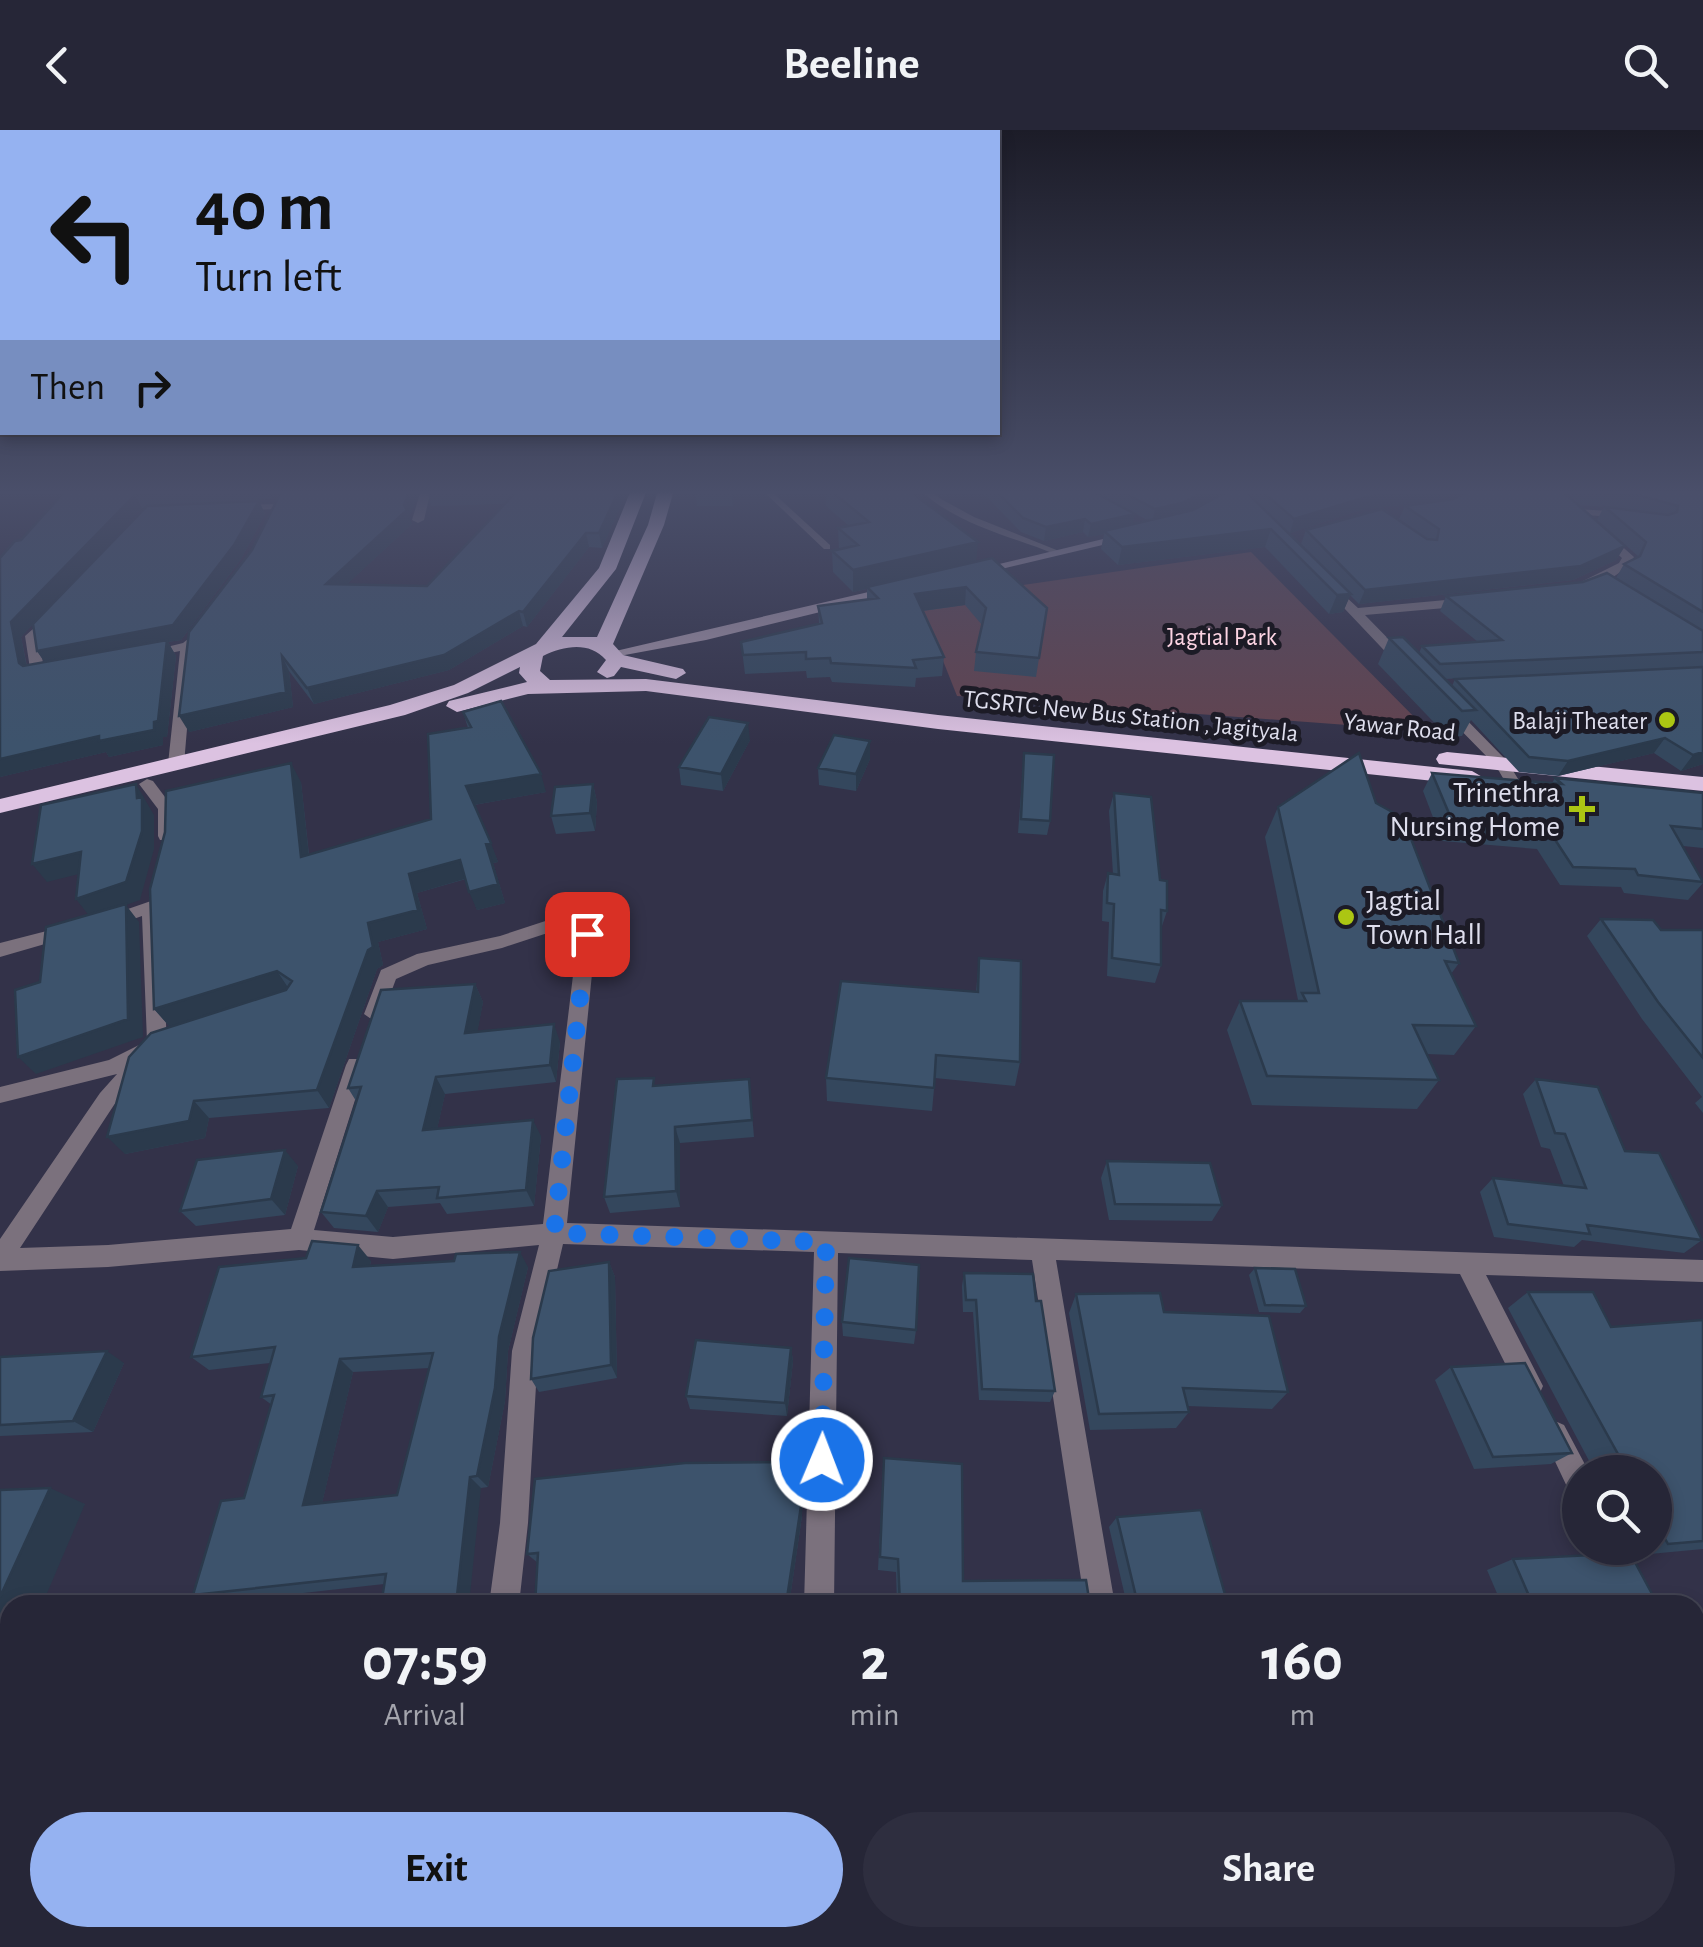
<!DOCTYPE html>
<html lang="en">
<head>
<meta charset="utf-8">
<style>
  :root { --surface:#262637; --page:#2e2e3f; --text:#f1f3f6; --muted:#a4a5ad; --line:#424352; --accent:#95b2f1 }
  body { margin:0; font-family:"Alegreya Sans",sans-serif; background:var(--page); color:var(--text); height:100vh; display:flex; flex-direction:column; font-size:38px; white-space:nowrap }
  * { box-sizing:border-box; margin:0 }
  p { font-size:32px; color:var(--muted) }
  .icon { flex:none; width:55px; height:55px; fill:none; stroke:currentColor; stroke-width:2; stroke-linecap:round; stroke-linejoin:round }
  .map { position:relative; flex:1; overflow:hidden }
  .drawer { position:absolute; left:0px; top:1465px; width:1705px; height:352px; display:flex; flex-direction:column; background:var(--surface); border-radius:30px 30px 0 0; box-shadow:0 5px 15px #0003,0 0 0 2px var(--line) }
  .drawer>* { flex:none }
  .hud { position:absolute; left:0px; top:0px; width:1000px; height:305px; box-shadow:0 5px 15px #0003,0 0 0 2px var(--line); background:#95b2f1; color:#111; overflow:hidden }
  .controls { position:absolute; left:1562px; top:1325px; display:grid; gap:20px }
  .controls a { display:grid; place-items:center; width:110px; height:110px; border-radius:50%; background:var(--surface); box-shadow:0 5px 15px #0003,0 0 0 2px var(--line); font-size:50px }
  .pin { position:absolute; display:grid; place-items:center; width:85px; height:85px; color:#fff; margin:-42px; border-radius:20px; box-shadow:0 5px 15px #0006 }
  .me { position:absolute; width:110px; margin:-55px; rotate:1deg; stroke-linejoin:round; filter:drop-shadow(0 0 8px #0008) }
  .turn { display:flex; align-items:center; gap:35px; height:210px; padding:0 30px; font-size:45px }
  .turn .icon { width:130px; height:130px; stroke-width:2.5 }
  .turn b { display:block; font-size:70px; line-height:85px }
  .then { display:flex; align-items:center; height:95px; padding:0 30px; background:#0003; gap:20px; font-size:38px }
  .eta { display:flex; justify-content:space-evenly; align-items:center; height:170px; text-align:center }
  .eta b { font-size:60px; font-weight:700; line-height:70px }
  .action { display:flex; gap:20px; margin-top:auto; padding:20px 30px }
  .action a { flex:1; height:115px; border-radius:60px; background:var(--accent); color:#111; font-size:40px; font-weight:700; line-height:115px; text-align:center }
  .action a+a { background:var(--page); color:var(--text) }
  header { display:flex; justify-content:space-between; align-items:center; height:130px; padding:0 30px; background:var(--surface); font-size:45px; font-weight:700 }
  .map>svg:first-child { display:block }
  .green { fill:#62434f }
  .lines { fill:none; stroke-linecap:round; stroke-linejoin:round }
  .lane { fill:#7b717d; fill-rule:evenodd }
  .street { fill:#7b717d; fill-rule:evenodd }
  .secondary { fill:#a292a6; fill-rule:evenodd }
  .highway { fill:#dcc2e1; fill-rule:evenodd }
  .wall { fill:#34475d; fill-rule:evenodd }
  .shaded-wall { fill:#2b3a4c }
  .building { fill:#3d536c; stroke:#2b3a4c; stroke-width:2.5; fill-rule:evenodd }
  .route { stroke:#1a73e8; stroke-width:18; stroke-dasharray:0 32.4 }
  .poi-dot { fill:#acc613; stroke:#1c1b26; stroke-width:4 }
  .labels { text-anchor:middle; stroke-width:10; stroke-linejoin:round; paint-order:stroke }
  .far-park-label { font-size:25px; fill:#fcd4e3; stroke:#1c1b26 }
  .far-street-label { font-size:25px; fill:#dedeed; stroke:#1c1b26 }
  .far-poi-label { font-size:25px; fill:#dedeed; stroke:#1c1b26; text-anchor:end }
  .poi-label { font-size:30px; fill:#dedeed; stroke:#1c1b26; text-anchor:end }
</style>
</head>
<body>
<header><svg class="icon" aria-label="back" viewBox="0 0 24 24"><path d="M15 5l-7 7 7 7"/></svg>Beeline<svg class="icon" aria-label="search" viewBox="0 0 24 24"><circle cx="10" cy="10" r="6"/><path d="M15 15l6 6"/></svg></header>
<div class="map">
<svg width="1703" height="1817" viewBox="0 0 1703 1817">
  <rect width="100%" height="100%" fill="#333249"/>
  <!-- green -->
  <path class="green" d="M1251,422l177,179 -471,-35 -38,-96z"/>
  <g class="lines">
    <!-- lane -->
    <path class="lane" d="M762,360h8l60,55v4h-6z
      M920,360h9l12,9 33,18 90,36 -7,2c-46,-19 -100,-30 -137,-65z"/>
    <!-- street -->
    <path class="street" d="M421,360h10l-7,30 -6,3 -6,-3z
      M280,374l1,2 -5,3 -41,2 -5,-3 5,-3z
      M1575,379l53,3 5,3 -5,3 -57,-4v-4z
      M1600,404h8l26,23c-8,16 -36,30 -53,31v-6l38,-19 3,-5 -22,-20z
      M1330,452l28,26 110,-10 6,4 -6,4 -103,9 43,44 2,3 -7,4 -5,-1 -72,-76 -2,-3z
      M51,483l6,4 -18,20 5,33 9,-2 7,4 -22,7 -7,-4 -6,-39z
      M193,505l7,4 -6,8 -10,117 -8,5 -8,-5 12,-113 -35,7 -7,-4 45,-11z
      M1447,574l5,1 55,56 13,21 -3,3h-10l-11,-19 -54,-55v-6z
      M147,649l6,2 21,28 -2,31h-12l-2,-4v-27l-19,-25z
      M151,771l9,6 7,136 -53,62 -94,143 88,-3 183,-16 55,-164 3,-6h14l3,6 -52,165 79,7 150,-13 35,-290 -3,-10 -73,24 -74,17 -32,14 -15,40 -7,2 -10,-7 17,-44 36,-16 83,-18 82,-27 9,6 5,19 -29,289 1136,37v22l-217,-7 57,111 -4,9 -9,4 -9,-4 -61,-121 -404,-14 59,345h-30l-53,-345 -194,-7 -4,352h-30l10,-353 -251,-8 -25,107 -10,172 -9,82h-30l11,-82 12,-172 27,-106 -146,14 -94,-9 -191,17 -108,4v-32l100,-146 17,-19 -117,29v-16l109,-27 38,-19 -5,-125 -34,12 -9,-6 3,-4z
      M70,795l6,2 3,4 -3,4 -76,22v-14z
      M1555,1291l9,4 25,47h-9v25l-10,-4 -28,-59 4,-9z
      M1599,1418h29l30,57h-31z
      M10,1511v30l-10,2v-30z
      M444,1808h36l-2,9h-36z
      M794,1808h36v9h-36z
      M1136,1808h36l2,9h-36z"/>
    <!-- secondary -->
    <path class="secondary" d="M1128,403l6,3 -2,2 -156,37 -6,-4z
      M890,457l6,4 -2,3 -188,46 -92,17 -7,-4z"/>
    <!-- highway -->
    <path class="highway" d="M631,360h16l-31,79 -54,68h35l51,-112 10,-35h16l-10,35 -51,119 10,11 60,14 3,4 -10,6 -55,-12 -7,9 -7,2 -10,-6 9,-12c-17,-19 -42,-14 -63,-4l-3,15 10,9 96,-1 292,36 534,56 12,7 -12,7 -534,-56 -292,-38 -118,3 -71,18 -11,-6 3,-5 78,-19 -8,-9 1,-6 -52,26 -63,22 -405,98v-14l390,-94 64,-20 82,-41 63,-76z
      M1447,622l256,25v14l-264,-27 -3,-5 3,-5z"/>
  </g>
  <!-- wall -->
  <path class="wall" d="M66,360h212l-6,9 -42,3 29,-1 6,13 -24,45 -60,81 -13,2 8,14 -9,81h-4v8l-54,12 -3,-5 -106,25v-219l21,-18zM142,378h3l-108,112zM33,494l4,27 8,11 -18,4 -6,-29z
    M282,360h138l-11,27 3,7 -65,60 80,2 77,-82 -73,2 -4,-16 200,1 -25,57 -13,-1 -62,80 -4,-1 -74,44 -135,34 -25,-33 4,36 -104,25 63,-182z
    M695,360h40l-2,16h-36z
    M825,360h83l68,72 71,46 -11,69 -62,-6 2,-19 6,-27 -17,-20 -42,6 21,46 -2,19 -26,2 -1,9 -83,-5 -2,-5 -23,1 -1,-7 -61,3 -4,-32 78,-19 -1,-17 49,-7v-10l-14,3 -20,-20 -1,-21 7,-1 -1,-22 11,-2 -23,-20z
    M980,360h110l45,24 -3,10 17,-3 -58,-31h137l-40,21 60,-17 1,-4h212l-23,10 -77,10 -71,23 -27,-24 63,61 -25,-26 5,-14 122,9 -29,-20 6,-13 48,-7 18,-9h232v177l-258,12 7,7 3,-7 248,-12v97l-22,7 -27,-18 -96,23 -39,-4 -48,-52 -9,16 -14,1 -70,-73 11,-26 30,15 3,-7 56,-4 -38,-31 6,-15 170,-18 8,-14 14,-8 -41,-36 7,-13 -25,-2 46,41 -9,14 -43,20 -214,24 -9,-9 -7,17 -14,2 -64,-67 -147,18 -17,-16 3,-15 -16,3 -5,-5 -39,9 -23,-9z
    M463,582l83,80 -72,13 24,57 -5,1 12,40 -28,7 -11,-31 -49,14 10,36 -49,13 5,23 -6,4 -48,139 -120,10 -4,20 -80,16 45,-127 -16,-18 147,-227 8,72 122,-35 37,-91z
    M750,610l-27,51 -42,-6 -2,-18z
    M870,611v18l-14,32 -37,-6 -1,-17z
    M1024,623l26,68 -3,14 -29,-2z
    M1432,643l120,10 3,-5 148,15v55l-20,-2 20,37 -15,17 -64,-7 -3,-6 -61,-2 -23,-36 -95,-8 -19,-50z
    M593,654l4,18 -2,29 -39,3 -5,-18z
    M1114,663l46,87 7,31 -6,18v36l-6,18 -48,-7 2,-54 -7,-1 1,-30 5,-18 5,1 -4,-63z
    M1376,673l83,160 -8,11 25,52 -22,29 -28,-1 13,26 -22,29 -165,-4 -25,-75 13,-29 58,-1 -33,-163 13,-30z
    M1601,789l60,11h42v183l-8,-10 7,-6 -60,-78 -55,-83z
    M979,828l41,104 -5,24 -80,-8 -3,33 -105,-10 -1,-23 150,-86z
    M475,854l8,18 -6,30 83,10 -4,40 -111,12 -8,35 104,7 -7,70 -87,8 -7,-11 -52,4 -10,25 -44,-4 -13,-16 35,-111 -8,-13z
    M749,949l5,58 -74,6v64l-70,6 -6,-16 52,-111z
    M1536,949l89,72 77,89 -18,13 -102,-13 -8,7 -80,-10 -14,-45 13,-14 71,8 -14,-37 -9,-2 -18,-53z
    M1107,1031l115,44 -10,16 -103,-1 -8,-42z
    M298,1036l-13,49 -89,11 -16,-15z
    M306,1128l65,3 -1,5 158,1 -20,84 -3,50 -17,86 -7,1 -97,96 -170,19 -21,-8 51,-97 28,-93 -11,-8 9,-34 -61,7 -18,-13zM430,1238l-33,127 -75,8 31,-131z
    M609,1132l6,15 2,101 -78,14 -8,-13z
    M1255,1138l51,38 -6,7 -41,-1 -10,-37z
    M964,1143l72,28 19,90 -5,11 -71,-2 -6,-88h-10l-1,-26z
    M1528,1162l83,35 92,-7v229l-64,6 -3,-7h19v-76h-60l-87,-164z
    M1076,1164l88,18 124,80 -16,17 -85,-3 2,6 -13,16 -86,2 -21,-117z
    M842,1192l74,8 -2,14 -71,-8z
    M791,1218l2,13 -6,55 -97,-7 -4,-13z
    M0,1227l124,6 -31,69 -93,4z
    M1451,1237l121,86 -21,11 -77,5 -39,-89z
    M803,1343l-1,43 -13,89h-254l3,-42 -11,-9z
    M883,1345l80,106 127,24h-193l-1,-33 -18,-2z
    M0,1360l85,14 -75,101v34l-10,1z
    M1117,1387l111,88h-101l-18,-78z
    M1513,1429l145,46h-156l-15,-35z
    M1695,1693l8,1v123h-35l-4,-9h31z
    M962,1808l6,5 -107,4v-6z
    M1018,1808h110l2,9h-111z
    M647,1809l59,8h-67v-5z"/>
  <!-- shaded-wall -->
  <path class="shaded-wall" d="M268,360h10l-6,9z
    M410,360h10l-11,27 3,7 -80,74 -6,-14 78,-79z
    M619,360l8,1 -25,57 -3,-15z
    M731,360h4l-2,16z
    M1207,360h21l-49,26 -27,7 3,-14z
    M1423,360h38l-23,10 -77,10 -71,23 4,-14 72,-22z
    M135,365l7,13 -121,129 8,42 -10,-16 -8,-41z
    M259,371l6,13 -24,45 -60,81 -13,2 8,14 -9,81h-4v8l-54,12 -3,-5 -106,25v-18l154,-37 -107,-56 -10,-15z
    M1135,384l-3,13 -28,4v3l-16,3 3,-13z
    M1085,389l-2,13 -39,9 2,-14z
    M1271,399l-6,18 -147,18 4,-18z
    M586,403l3,14 -62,80 -4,-15z
    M978,412l-2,21 -123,29v-22z
    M1625,416l-9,14 -43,20 -214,24 6,-14z
    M966,457l-1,18 -51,7 1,-18z
    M1351,464l-8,18 -14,2 8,-19z
    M519,481l4,15 -74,44 -135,34 -7,-16z
    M282,526l7,15 4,36 -104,25 -10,-16z
    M748,593l2,17 -27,51 -2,-17z
    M1665,608l-11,15 -96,23 10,-15z
    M870,611v18l-14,32v-17z
    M1703,622v12l-22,7 12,-16z
    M291,633l10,19 10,93 -10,-18z
    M541,644l5,18 -73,13 -7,-19z
    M136,654l18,31v34l-14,51 -14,5 13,17 4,115 -107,37 -18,-17 72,-140 -14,-18 61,-101z
    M593,654l4,18 -2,29 -5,-18z
    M491,713l7,19 -5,1 12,40 -28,7 -8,-18 17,-48z
    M81,722l14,18 -48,12 -15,-18z
    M460,730l8,18 -51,15 10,36 -49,13 5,23 -6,4 -48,139 -12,-18 51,-167 41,-49z
    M277,841l12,18 -119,38 -16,-18z
    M475,854l8,18 -9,49 -9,-18z
    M554,894l6,18 -4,40 -6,-17z
    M436,947l9,17 -12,53 -10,-17z
    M194,971l15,17 -4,20 -80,16 -18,-17z
    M533,990l8,16 -7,70 -8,-16z
    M675,997l5,16v64l-4,-16z
    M285,1020l13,16 -13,49 -14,-16z
    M377,1061l11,16 -10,25 -12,-16z
    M358,1115l13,16 -5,21 -13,-15z
    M520,1122l8,15 -20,84 -3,50 -17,86 -11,-11 22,-139z
    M609,1132l6,15 2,101 -6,-13z
    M791,1218l2,13 -6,55 -2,-13z
    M107,1221l17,12 -31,69 -20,-11z
    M340,1229l13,13 -34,144 -16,-11z
    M802,1332l1,11 -1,43 -13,89 -2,-7z
    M470,1347l11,11 -12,117h-13z
    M50,1358l35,16 -43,101h-32v29l-10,-3v-34z
    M122,1808h40v9h-40z
    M417,1808h18l-2,9h-18z"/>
  <!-- building -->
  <path class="building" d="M66,360h141l-72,5 -124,127 8,41 4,3 144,-26 -9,81 -4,1v8l-55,11v-5l-99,23v-201l15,-17 6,-1z
    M282,360h128l-6,15 3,5 -81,74 101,2 91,-96 -91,2v-2h192l-20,43h-13l-63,79 -4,-1 -75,44 -137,33 -25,-32 4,36 -107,24 10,-84 63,-82z
    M830,360h78l70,52 -125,28 -21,-19 26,-6 -20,-17 31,-6z
    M995,360h95l45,24 -44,10 -6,-5 -39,8 -23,-9z
    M1119,360h88l-25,13 -27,6z
    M1230,360h14l107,104 -14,1 -66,-66 -149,18 -18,-16 89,-21z
    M1261,360h162l-57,7 -72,22z
    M1471,360h90l64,56 -44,20 -216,24 -59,-60 76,-21 45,30 10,1 2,-11 -34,-23 48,-7z
    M1584,360h119v122l-79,-48 16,-8 6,-14 -41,-35 63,8 9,-3 1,-6 -36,-10 -55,-4z
    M259,371l-25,44 -61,80 -136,26 -4,-27 114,-118z
    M992,428l55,50 -8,50 -63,-6 10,-44 -20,-21 -51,7 29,63 -31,3 3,8 -85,-5 -1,-5 -24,1v-7l-63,3 -2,-13 81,-19 -4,-17 60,-8 -11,-11z
    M1607,443l96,58v21l-263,12 -18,-18 80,-6 -56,-44 137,-14z
    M1403,507l73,73 -14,1 -73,-73z
    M1703,537v85l-10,3 -28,-17 -97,23 -39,-4 -74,-78z
    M501,571l40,73 -75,12 25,57 -5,1 12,40 -29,8 -9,-32 -51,14 9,36 -50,13 5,24 -5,3 -51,140 -123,11 -5,20 -82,16 22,-80 22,-24 135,-43 6,-9 -15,-10 -123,38 -4,-120 15,-57 1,-41 125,-28 10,94 130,-38 -3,-85 43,-7 -8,-15z
    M709,587l39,6 -27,51 -42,-7z
    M834,605l36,6 -14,33 -38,-6z
    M1024,623l30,2 -4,66 -29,-2z
    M1359,623l17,50 27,15 56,145 -14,-2 31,65 -63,-1 26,55 -172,-4 -27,-75h66l-4,-8h17l-41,-186z
    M1432,643l130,11 -7,-6 148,15v36l-32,-3 32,56 -65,-7 -3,-6 -62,-2 -23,-35 -97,-9z
    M136,654l1,14 5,-1v34l-16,51 -50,17 5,-47 -49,12 9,-59z
    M593,654l-3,29 -39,3 4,-29z
    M1114,663l37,4 9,83 7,1v30l-6,-1v55l-49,-7 2,-54 -7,-1 1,-30 11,2z
    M126,774l2,115 -110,38 -3,-67 25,-8 6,-55z
    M1601,789l52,1 8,10h42v128l-45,-56z
    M979,828l42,3 -1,101 -84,-7 -2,33 -108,-10 15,-97 137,11z
    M475,854l-10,49 89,-9 -4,41 -114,12 -13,53 110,-10 -7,70 -89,8 2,-11 -62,4 -11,25 -45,-4 40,-125 -13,1 33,-98z
    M654,948l-1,8 96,-7 3,41 -77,7 1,64 -72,6 13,-118z
    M1536,949l62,8 27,64 34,2 43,87 -115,-15 3,9 -82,-10 -15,-46 93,10 -21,-54 -10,-1z
    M285,1020l-14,49 -91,12 17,-51z
    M1107,1031l103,2 12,42 -107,-1z
    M312,1111l46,4 -5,22 101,-6 2,-7 64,-2 -21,85 -4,51 -18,88 -7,1 -14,128h-75l5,-31 -193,21 28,-94 23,-3 30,-103 -13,2 14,-50 -84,10 28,-90 87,-9zM433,1223l-36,142 -94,10 37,-146z
    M849,1128l70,7 -3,65 -74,-8z
    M609,1132l2,103 -80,14 2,-41 16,-67z
    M1255,1138l40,1 11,37 -41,-1z
    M964,1143l69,1 3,27h5l14,90 -73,-2 -6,-89h-10z
    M1528,1162h65l18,35 92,-7v221l-35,3 -13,-23v-49h-27z
    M1160,1163l4,19 105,4 19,76 -105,-4 6,24 -90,2 -23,-120z
    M696,1210l95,8 -6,55 -99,-7z
    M107,1221l-34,70 -73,4v-68z
    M1525,1233l47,90 -79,4 -42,-90z
    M884,1328l78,6 1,117 123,-1 4,25h-190l-2,-46 -18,-2z
    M802,1332l-1,44 -14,92 -96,7h-156l3,-52 -11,1 8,-75 150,-16z
    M50,1358l-50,109v-107z
    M1201,1380l27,95h-90l-21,-88z
    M1630,1423l28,52h-125l-20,-46z
    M1695,1545l8,15v102l-8,1z
    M1695,1693l8,1v95l-8,-20z
    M10,1799v9h112v9h-122v-13z
    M314,1808h103l-2,9h-103z
    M1027,1808h101l2,9h-102z
    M639,1812l34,5h-34z
    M968,1813v4h-106v-1z"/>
  <!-- sky -->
  <linearGradient id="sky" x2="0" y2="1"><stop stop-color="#1c1c28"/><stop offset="0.59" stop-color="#4a4f6a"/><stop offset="1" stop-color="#4a4f6a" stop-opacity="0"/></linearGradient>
  <rect width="1703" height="614" fill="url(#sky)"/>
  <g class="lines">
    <!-- route -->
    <path class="route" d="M587,804l-33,299 272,9 -4,218"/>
  </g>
  <!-- markers -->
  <g class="poi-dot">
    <circle cx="1667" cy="590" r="10"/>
    <path d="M1577 664h10v10h10v10h-10v10h-10v-10h-10v-10h10z"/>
    <circle cx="1346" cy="787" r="10"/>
  </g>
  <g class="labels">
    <!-- far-park labels -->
    <g class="far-park-label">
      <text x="1222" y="515">Jagtial Park</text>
    </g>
    <!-- far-street labels -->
    <g class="far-street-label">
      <text transform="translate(1131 585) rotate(6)" y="9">TGSRTC New Bus Station , Jagityala</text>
      <text transform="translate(1400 596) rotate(6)" y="9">Yawar Road</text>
    </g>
    <!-- far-poi labels -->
    <g class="far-poi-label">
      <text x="1647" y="599">Balaji Theater</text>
    </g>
    <!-- poi labels -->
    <g class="poi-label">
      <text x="1560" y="672">Trinethra<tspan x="1560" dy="34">Nursing Home</tspan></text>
      <text x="1366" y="780" text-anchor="start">Jagtial<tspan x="1366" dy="34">Town Hall</tspan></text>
    </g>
  </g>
</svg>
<div class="controls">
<a><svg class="icon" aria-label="search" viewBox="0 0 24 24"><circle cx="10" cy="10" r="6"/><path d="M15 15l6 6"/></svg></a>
</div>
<div class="pin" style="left:587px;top:804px;background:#d93025"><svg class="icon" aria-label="arrive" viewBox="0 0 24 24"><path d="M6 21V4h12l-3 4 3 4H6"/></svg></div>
<svg class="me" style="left:822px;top:1330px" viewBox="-20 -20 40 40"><circle r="17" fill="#1a73e8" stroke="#fff" stroke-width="3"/><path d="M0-11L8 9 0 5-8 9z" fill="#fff"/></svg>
<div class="hud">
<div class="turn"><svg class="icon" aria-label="left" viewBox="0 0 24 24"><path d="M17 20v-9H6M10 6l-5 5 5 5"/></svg><div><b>40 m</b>Turn left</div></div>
<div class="then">Then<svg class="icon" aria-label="right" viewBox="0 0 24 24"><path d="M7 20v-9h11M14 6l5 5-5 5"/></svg></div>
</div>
<section class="drawer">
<div class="eta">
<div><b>07:59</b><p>Arrival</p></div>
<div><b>2</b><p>min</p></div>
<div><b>160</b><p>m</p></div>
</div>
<div class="action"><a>Exit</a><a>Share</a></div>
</section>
</div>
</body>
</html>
